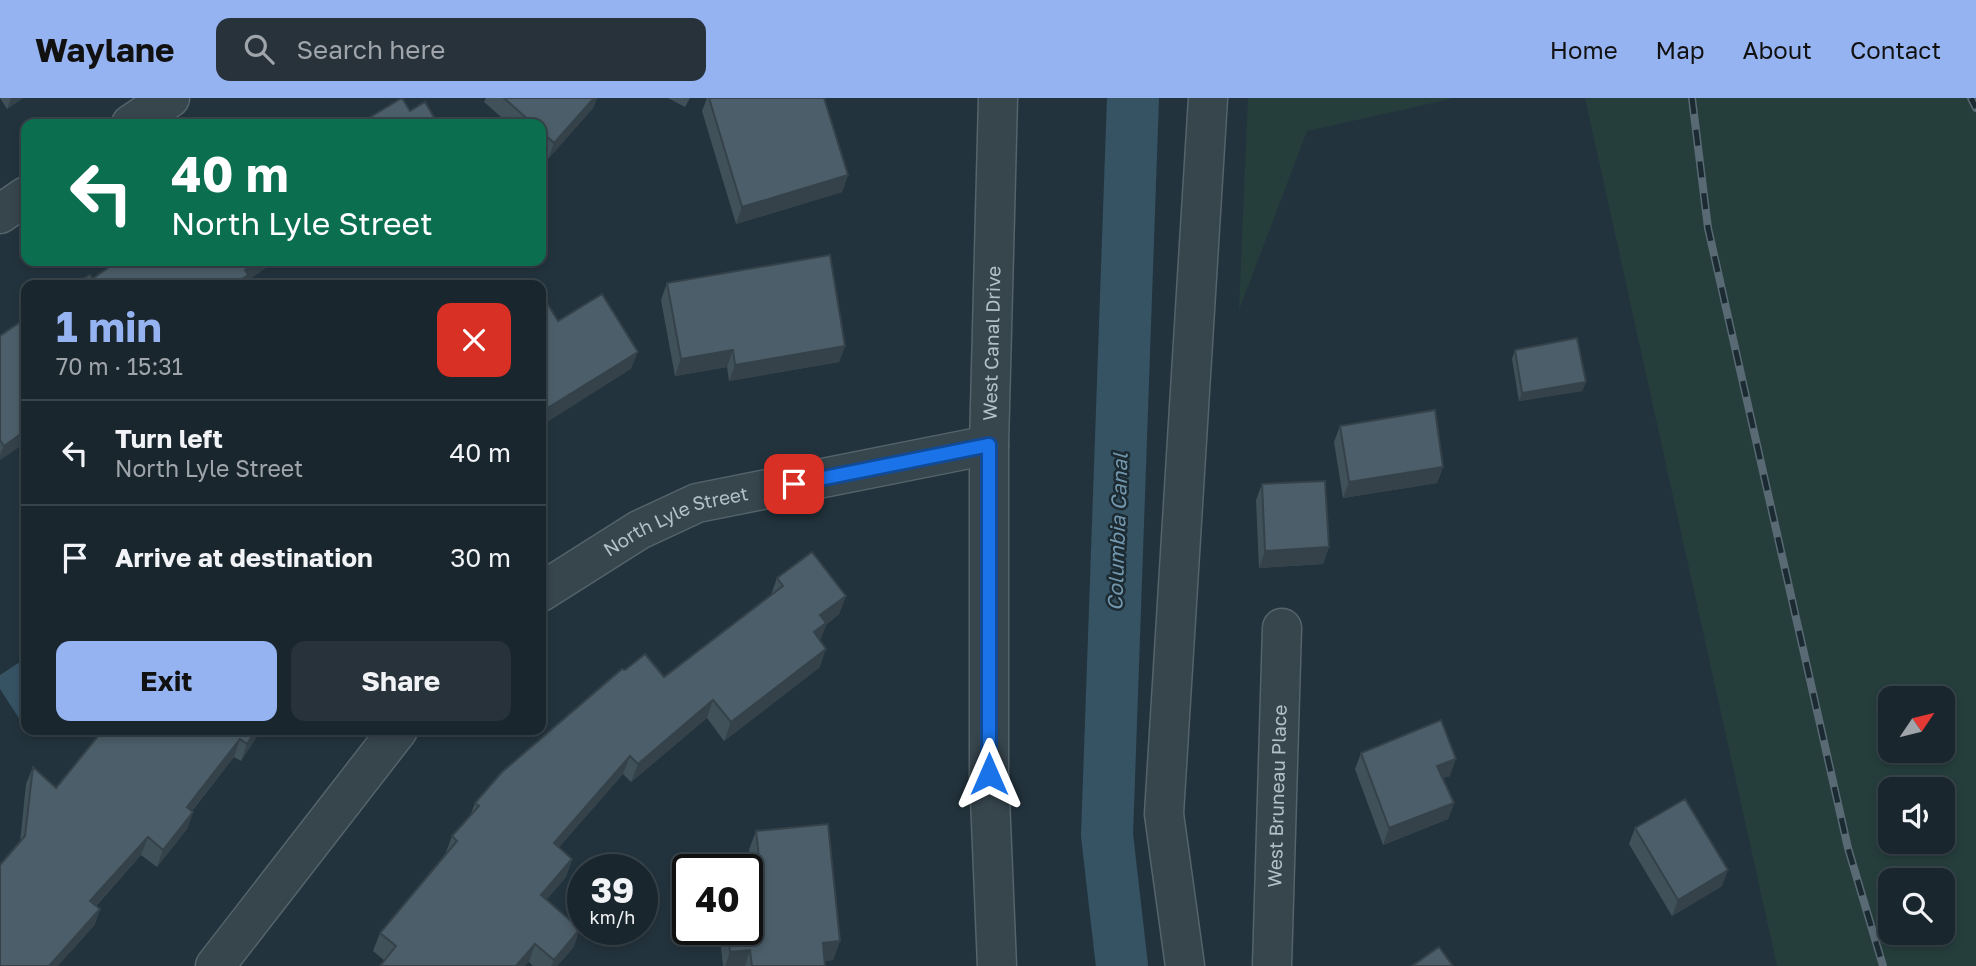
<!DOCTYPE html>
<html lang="en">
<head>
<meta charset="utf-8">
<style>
  :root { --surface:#1a262e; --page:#27323a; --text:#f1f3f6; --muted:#9fa5aa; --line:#38434a; --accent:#95b2f1 }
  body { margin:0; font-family:"Golos Text",sans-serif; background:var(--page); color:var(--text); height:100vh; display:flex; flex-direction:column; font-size:26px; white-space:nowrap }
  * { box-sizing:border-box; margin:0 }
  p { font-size:23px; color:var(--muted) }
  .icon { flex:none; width:38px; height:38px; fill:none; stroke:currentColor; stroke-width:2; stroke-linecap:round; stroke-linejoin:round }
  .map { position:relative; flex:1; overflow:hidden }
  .details { position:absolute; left:21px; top:182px; width:525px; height:455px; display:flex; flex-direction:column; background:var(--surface); border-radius:14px; box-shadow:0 4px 10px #0003,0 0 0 2px var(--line) }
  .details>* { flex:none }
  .guide { position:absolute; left:21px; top:21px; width:525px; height:147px; border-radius:14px; box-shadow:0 4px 10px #0003,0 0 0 2px var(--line); background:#0b6e4f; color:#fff; overflow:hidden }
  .needle { width:46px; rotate:55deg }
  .tools { position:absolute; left:1878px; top:588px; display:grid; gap:14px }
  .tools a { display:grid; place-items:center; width:77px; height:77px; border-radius:14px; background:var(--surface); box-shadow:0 4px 10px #0003,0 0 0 2px var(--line); font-size:35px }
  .speed { position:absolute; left:567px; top:756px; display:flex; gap:14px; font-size:35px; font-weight:700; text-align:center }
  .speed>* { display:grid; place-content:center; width:91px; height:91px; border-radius:50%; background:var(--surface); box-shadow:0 4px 10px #0003,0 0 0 2px var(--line); line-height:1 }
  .speed small { font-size:18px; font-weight:400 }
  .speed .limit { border:4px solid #111; border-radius:10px; background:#fff; color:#111 }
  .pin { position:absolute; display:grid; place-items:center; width:60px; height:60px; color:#fff; margin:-30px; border-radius:14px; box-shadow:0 4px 10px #0006 }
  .me { position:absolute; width:77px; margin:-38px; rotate:0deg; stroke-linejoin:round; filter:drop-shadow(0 0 5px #0008) }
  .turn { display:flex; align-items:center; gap:24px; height:147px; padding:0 35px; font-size:32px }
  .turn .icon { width:91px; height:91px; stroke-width:2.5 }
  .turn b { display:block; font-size:49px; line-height:60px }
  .round { display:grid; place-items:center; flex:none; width:74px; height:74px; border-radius:14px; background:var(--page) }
  .summary { display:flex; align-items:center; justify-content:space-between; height:119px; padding:0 35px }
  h1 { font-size:42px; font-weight:700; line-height:52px; color:var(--accent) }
  .button { display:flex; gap:14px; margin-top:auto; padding:14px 35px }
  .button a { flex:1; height:80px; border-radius:14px; background:var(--accent); color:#111; font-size:28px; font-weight:700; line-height:80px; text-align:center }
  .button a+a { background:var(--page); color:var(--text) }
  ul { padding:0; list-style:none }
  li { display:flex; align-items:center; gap:21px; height:105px; padding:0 35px; border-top:2px solid var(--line) }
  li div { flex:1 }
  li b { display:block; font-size:26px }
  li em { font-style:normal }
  header { display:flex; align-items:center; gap:42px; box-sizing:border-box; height:98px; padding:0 35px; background:var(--accent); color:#111 }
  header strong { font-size:33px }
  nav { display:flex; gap:38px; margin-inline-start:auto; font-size:24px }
  .search { width:490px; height:63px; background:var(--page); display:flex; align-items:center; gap:18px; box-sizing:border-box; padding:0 24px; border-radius:14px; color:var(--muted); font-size:26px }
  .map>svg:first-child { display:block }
  .green { fill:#253e3c; fill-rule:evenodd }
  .water { fill:#365364 }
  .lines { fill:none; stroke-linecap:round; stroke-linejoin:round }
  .canal { stroke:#365364; stroke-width:52 }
  .minor-casing { stroke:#55636b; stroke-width:41 }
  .minor { stroke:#37454d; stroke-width:38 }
  .rail-casing { stroke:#596a74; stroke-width:8 }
  .rail { stroke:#1c2a32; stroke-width:5; stroke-dasharray:16; stroke-linecap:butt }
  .wall { fill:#41515a }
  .shaded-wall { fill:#35424a }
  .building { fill:#4c5e69; stroke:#35424a; stroke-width:2 }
  .route-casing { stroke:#114b97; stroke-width:18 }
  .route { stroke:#1a73e8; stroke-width:12 }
  .labels { text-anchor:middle; stroke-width:5; stroke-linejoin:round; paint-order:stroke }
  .street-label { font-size:19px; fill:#b3c0c9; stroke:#1c2a32 }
  .water-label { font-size:21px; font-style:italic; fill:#7296ac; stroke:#1c2a32 }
</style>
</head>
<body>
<header>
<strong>Waylane</strong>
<div class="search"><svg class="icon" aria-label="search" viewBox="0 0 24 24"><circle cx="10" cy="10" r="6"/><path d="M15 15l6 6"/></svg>Search here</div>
<nav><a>Home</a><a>Map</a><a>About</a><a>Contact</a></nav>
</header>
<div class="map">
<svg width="1976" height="868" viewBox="0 0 1976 868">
  <rect width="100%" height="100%" fill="#23333d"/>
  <!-- green -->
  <path class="green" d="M1248,0h207l-148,33 -68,179z
    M1585,0h391v868h-199zM1890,600h52v53h-52zM1890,691h52v53h-52zM1890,782h52v53h-52z"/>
  <!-- water -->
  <path class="water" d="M23,562l3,4v65l-26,-40v-14z"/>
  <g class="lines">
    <!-- canal -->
    <path class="canal" d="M1122,868l-15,-131 26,-737"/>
    <defs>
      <g id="minor">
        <path d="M131,26l39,-26"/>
        <path d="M0,116l26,-18"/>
        <path id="s1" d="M541,494l98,-62 58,-27 292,-58"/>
        <path d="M215,868l183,-236"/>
        <path id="s2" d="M997,868l-8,-192v-329l9,-347"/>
        <path d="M1185,868l-21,-152 44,-716"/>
        <path id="s3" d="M1272,868l10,-338"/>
      </g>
    </defs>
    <!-- minor casing -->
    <use href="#minor" class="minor-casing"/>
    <!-- minor -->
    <use href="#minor" class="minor"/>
    <defs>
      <path id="rail" d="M1692,0l16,130 140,620 35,118
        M1971,0l5,10"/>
    </defs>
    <!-- rail casing -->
    <use href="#rail" class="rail-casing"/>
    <!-- rail -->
    <use href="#rail" class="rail"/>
  </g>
  <!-- wall -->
  <path class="wall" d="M0,0h23l-16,11z
    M486,0h111l-4,10 -45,51 -7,-6v-29h-32l-25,-22z
    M668,0h22l-5,9z
    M707,0h117l24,77 -6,17 -106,32 -34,-113z
    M667,185l178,63 -6,16 -110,19 -2,-14 -52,9 -14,-76z
    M0,238l26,106 -26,18z
    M1515,252l71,32 -4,9 -63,10 -7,-42z
    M1340,328l103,41 -6,16 -94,15 -9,-56z
    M1262,386l67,63 -6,17 -64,4 -3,-68z
    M777,480l69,18 -7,18 -13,11 -6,15v27l-96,74 -17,-23 -76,64 -8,-8 -64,73 13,12 -6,18 -20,23 34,29 -7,19 -16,18h-24l-4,-4 -144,-1 -12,-10 7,-18 65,-78 7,-19 18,-20 5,-13 150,-133 39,7 107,-82z
    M103,632h158l-20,31 -7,-4 -42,54 1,1 -6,17 -30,38 -16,-12 -45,51 4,3 -6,17 -74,-84 6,-58 7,-17 23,21z
    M1361,655l89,23 -7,2 11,25 -6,16 -65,26 -28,-76z
    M1635,730l87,58 -50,30 -43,-72z
    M756,733l84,110 -7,19 -8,1v5h-102l-4,-37h28l5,-53 -3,-26z"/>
  <!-- shaded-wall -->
  <path class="shaded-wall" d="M11,0h12l-16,11z
    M594,0h3l-4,10 -45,51 6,-16z
    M848,77l-6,17 -106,32 6,-17z
    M258,163h18l-30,21 -2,3h-11l12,-15z
    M845,248l-6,16 -110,19 6,-16z
    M733,252l-6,17 -52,9 6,-17z
    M638,254l-7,17 -90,57v-14z
    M1586,284l-4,9 -63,10 3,-8z
    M26,332v12l-26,18v-5l4,-9z
    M1443,369l-6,16 -94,15 6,-16z
    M1329,449l-6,17 -64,4 6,-17z
    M846,498l-7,18 -13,11 -6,16 -13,10 13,-36z
    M826,551l-6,18 -96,74 7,-19z
    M713,602l-6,18 -76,64 7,-18z
    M256,632h5l-20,31 6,-17z
    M240,641l-6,18 -53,67 6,-17z
    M630,658l-7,18 -76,87 7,-18z
    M1456,661l-6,17 -19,6 6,-16z
    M1454,705l-6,16 -65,26 6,-17z
    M193,714l-6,17 -30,38 6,-17z
    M148,739l-7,18 -57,63 6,-17z
    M572,761l-6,18 -32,37 7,-19z
    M1728,772l-6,16 -50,30 6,-16z
    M100,811l-6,17 -36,40h-9z
    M580,831l-7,19 -16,18h-6l3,-6z
    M840,843l-7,19 -17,2 7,-19z
    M535,846l-6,18 -4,4h-9z
    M750,852l-5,16h-20l5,-14z"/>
  <!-- building -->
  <path class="building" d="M402,0l8,13 15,-9 13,22h-79z
    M504,0h90l-40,45 -13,-12v-7h-8z
    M709,0h115l24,77 -106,32z
    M830,157l15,91 -110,19 -2,-15 -52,9 -14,-76z
    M118,163h140l-13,9 3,5 -15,10h-159l16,-10 2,4z
    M541,195l17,28 44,-27 36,58 -97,60z
    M26,220v112l-22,16 -4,-6v-104z
    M1577,240l9,44 -64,11 -7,-43z
    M1435,312l8,57 -94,15 -9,-56z
    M1325,383l4,66 -64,4 -3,-67z
    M812,454l34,44 -26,19 6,8 -12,9 12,17 -95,73 -18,-22 -75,64 -8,-8 -76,87 18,16 -31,36 39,34 -26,31 -19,-16 -19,22h-136l16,-20 -16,-13 77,-92 -5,-5 27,-30 -4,-3 27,-31 120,-103 3,1 20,-16 19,23 119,-91 -6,-8z
    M1441,622l15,39 -19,7 17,37 -65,25 -28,-75z
    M103,632h153l-9,14 -7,-5 -53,68 6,5 -30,38 -15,-13 -58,64 10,8 -51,57h-49v-101l25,-29 8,-69 23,21z
    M1685,701l43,71 -50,30 -43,-72z
    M828,726l12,117 -17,2 2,23h-73l-2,-16 -20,2 -2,-23h19v-52l14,-2 -5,-44z
    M1439,849l14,19h-41z"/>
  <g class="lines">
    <defs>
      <path id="route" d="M794,386l195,-39v329"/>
    </defs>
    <!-- route casing -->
    <use href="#route" class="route-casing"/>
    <!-- route -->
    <use href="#route" class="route"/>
  </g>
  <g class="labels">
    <!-- street labels -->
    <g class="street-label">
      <text dy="7" stroke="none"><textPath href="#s2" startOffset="623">West Canal Drive</textPath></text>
      <text dy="7" stroke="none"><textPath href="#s1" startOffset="154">North Lyle Street</textPath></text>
      <text dy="7" stroke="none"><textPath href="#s3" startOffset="170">West Bruneau Place</textPath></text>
    </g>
    <!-- water labels -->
    <g class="water-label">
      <text transform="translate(1118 434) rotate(-88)" y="7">Columbia Canal</text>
    </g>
  </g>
</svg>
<div class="tools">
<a><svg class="needle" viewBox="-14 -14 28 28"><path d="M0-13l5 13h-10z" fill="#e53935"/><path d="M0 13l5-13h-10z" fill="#9fa5aa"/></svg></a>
<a><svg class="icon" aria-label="sound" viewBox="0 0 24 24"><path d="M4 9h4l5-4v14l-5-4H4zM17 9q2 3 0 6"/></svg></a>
<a><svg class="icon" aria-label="search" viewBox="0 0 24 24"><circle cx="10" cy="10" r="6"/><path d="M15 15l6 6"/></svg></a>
</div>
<div class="speed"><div>39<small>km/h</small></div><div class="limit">40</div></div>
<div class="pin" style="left:794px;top:386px;background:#d93025"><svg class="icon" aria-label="arrive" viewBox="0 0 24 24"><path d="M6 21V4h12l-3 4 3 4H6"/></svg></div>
<svg class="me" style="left:989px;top:676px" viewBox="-20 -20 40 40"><path d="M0-17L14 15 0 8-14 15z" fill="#1a73e8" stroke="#fff" stroke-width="4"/></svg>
<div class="guide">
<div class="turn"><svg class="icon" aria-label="left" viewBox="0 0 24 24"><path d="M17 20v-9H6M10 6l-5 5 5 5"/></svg><div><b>40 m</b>North Lyle Street</div></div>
</div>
<section class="details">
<div class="summary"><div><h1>1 min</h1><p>70 m · 15:31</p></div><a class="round" style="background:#d93025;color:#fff"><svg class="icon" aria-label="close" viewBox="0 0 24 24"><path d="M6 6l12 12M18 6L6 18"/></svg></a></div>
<ul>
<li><svg class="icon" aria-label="left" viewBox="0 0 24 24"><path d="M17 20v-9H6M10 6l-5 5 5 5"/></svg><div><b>Turn left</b><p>North Lyle Street</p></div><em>40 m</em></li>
<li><svg class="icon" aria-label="arrive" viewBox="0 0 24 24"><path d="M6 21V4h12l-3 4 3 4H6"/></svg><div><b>Arrive at destination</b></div><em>30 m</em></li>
</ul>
<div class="button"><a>Exit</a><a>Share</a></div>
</section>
</div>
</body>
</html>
